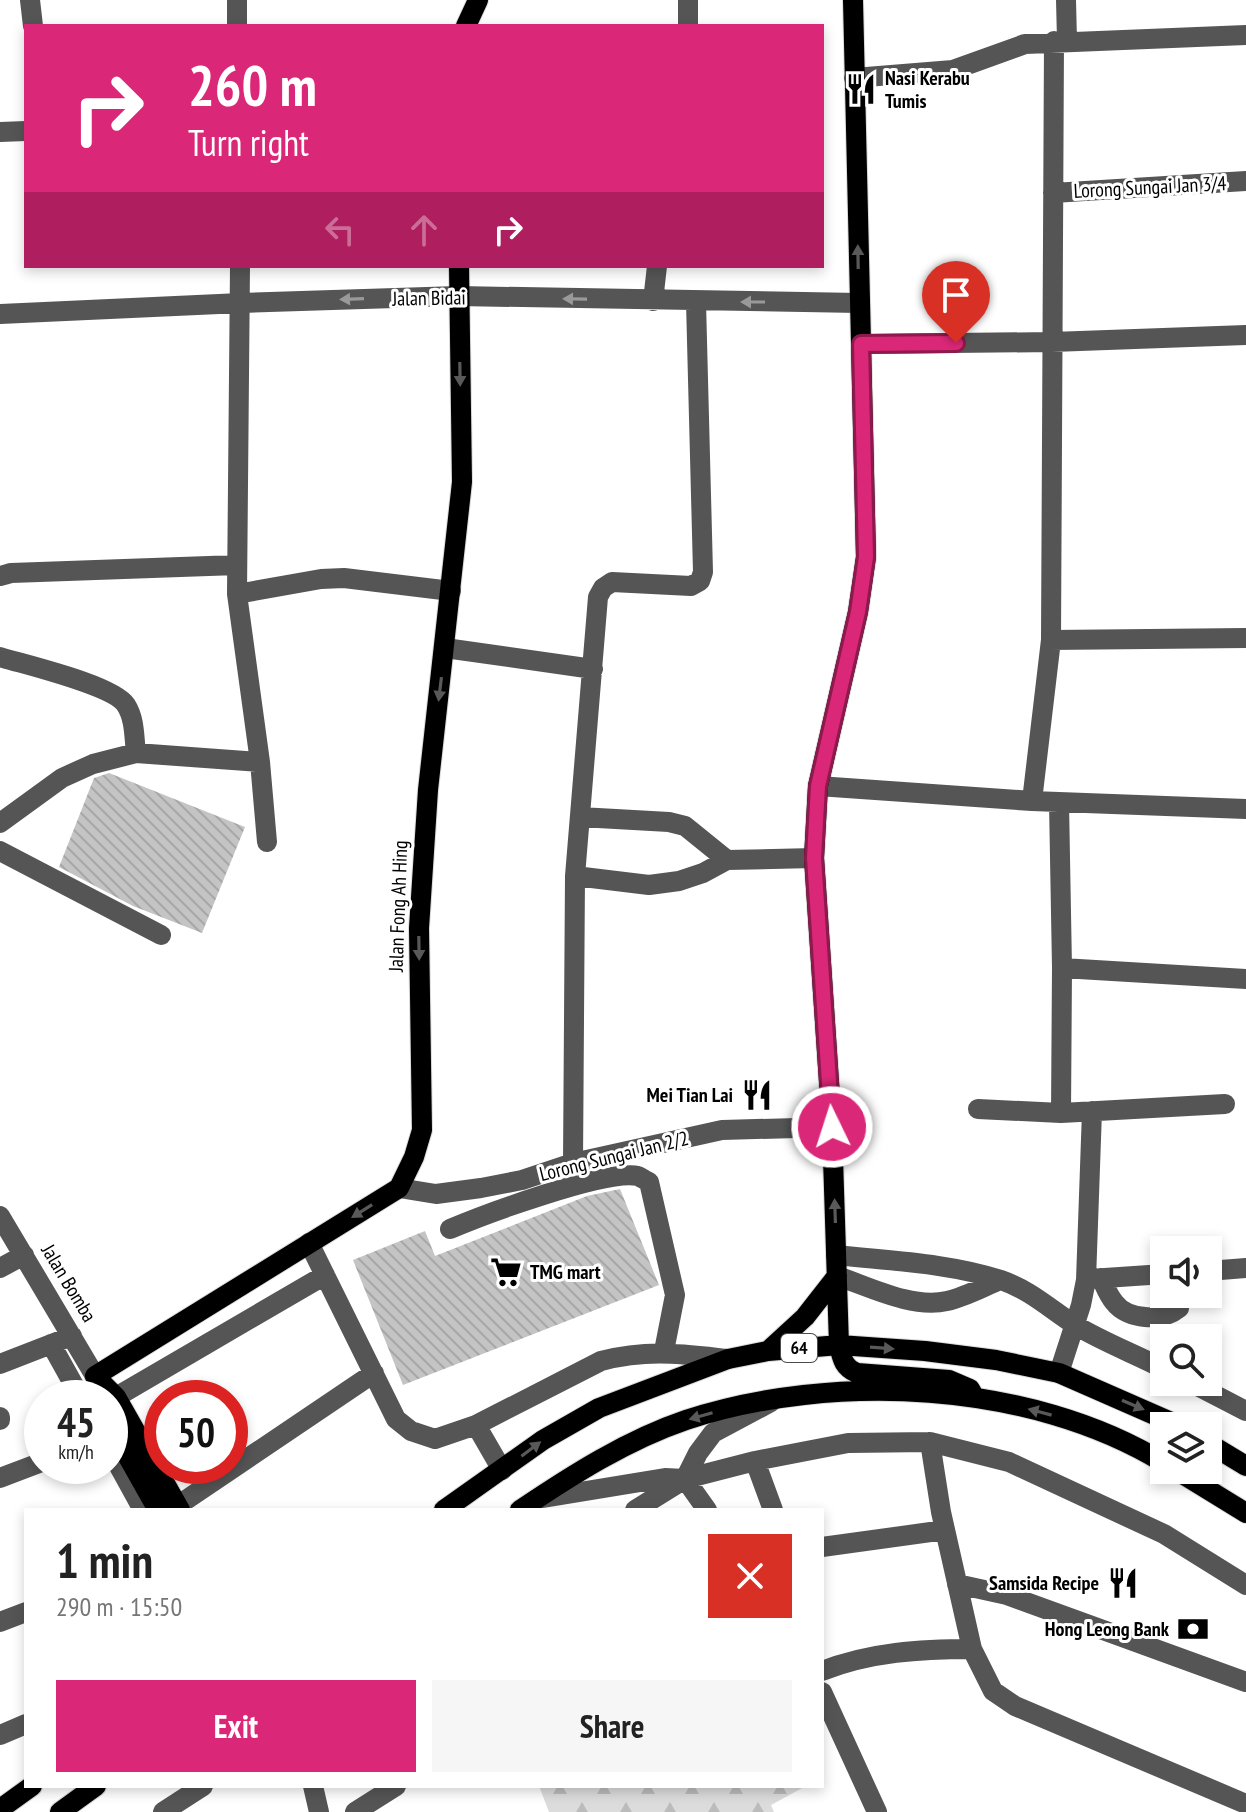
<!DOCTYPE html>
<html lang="en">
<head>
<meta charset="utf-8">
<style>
  :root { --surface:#fff; --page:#f6f6f6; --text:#222; --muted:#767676; --accent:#db2777 }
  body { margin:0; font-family:"PT Sans Narrow",sans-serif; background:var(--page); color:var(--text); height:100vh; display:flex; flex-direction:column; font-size:30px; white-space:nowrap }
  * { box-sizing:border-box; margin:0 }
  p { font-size:26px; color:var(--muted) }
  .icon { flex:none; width:44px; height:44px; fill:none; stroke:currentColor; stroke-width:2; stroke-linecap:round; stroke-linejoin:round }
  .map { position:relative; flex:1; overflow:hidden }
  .details { position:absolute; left:24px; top:1508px; width:800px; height:280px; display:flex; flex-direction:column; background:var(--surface); border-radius:0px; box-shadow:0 4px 12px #0003 }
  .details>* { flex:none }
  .banner { position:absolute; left:24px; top:24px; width:800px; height:244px; border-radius:0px; box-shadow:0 4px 12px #0003; background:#db2777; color:#fff; overflow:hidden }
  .controls { position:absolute; left:1150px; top:1236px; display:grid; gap:16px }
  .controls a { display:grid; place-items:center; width:72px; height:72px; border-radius:0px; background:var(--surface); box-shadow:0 4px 12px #0003; font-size:40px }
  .speed { position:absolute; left:24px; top:1380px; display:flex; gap:16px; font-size:40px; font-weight:700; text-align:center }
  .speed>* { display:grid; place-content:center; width:104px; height:104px; border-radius:50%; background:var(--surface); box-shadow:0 4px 12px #0003; line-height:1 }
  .speed small { font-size:20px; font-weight:400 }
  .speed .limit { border:12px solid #d22; background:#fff; color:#111 }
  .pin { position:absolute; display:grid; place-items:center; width:68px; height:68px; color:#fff; margin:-82px -34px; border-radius:50% 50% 50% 0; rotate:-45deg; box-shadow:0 0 8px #0007 }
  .pin .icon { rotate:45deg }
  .me { position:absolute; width:88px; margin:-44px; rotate:356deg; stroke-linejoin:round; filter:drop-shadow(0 0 6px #0008) }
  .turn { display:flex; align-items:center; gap:28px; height:168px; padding:0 32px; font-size:36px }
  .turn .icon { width:104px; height:104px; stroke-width:2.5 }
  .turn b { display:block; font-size:56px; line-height:68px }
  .lanes { display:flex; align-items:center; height:76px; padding:0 32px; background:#0003; justify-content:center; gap:40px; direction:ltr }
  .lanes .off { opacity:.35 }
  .round { display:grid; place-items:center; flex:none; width:84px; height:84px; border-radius:0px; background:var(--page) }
  .headline { display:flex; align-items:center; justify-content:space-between; height:136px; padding:0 32px }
  h1 { font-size:48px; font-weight:800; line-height:60px }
  .button { display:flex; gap:16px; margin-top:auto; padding:16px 32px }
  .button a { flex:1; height:92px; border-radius:0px; background:var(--accent); color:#fff; font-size:32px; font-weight:800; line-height:92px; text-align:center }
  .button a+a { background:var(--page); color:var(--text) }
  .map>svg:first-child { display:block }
  .forest { fill:url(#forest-firs) }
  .building { fill:url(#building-back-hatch) }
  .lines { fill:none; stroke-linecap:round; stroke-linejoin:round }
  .major-casing { stroke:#dbdbdb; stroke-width:22 }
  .minor { stroke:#555; stroke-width:20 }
  .major { stroke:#000; stroke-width:20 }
  .oneway { fill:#595959 }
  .oneway2 { fill:#999 }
  .route-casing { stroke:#8e194d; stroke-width:20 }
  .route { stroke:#db2777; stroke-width:14 }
  .labels { text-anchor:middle; stroke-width:6; stroke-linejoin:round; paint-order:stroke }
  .shield { fill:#fff; stroke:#4c4c4c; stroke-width:2 }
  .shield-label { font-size:18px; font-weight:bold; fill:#000 }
  .poi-label { font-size:20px; font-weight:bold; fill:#000; stroke:#fff; text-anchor:end }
  .street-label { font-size:20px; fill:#000; stroke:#fff }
</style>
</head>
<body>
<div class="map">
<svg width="1246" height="1812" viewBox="0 0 1246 1812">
  <defs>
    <pattern id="forest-firs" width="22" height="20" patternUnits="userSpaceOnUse" patternTransform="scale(2)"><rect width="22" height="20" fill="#dcdcdc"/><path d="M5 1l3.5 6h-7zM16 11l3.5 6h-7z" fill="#bbb"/></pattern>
    <pattern id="building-back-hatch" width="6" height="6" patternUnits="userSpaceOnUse" patternTransform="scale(2)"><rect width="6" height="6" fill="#c4c4c4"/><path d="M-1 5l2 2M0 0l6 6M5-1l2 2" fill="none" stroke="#a7a7a7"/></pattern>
  </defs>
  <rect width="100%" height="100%" fill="#fff"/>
  <!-- forest -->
  <path class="forest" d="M539,1786h267l-35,19 3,7h-225z"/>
  <!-- building -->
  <path class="building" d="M109,773l136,54 -43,106 -69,-27 -74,-39 35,-89z
    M620,1189l39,96 -256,100 -50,-125 72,-29 10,25 152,-60z"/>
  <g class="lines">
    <defs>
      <path id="major" d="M853,0l13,557 -8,55 -40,174 -4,72 18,269 7,218c3,13 4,22 18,28l92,7 21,9 5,9
        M466,26l12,-26
        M768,1351l37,-34 32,-41
        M95,1376l304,-188 15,-31 8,-27 -3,-202 9,-138 34,-308 -3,-216
        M95,1376l21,21 64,113
        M110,1425l48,85
        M1208,1443l38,23
        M1176,1470l70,43
        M444,1510l99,-70 56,-32 129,-49 40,-8 71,-6 86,6 71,9 63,13 121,53
        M520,1510c52,-35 107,-70 166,-90 147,-48 344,-39 478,43
        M0,1809l32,-23
        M60,1812l36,-26"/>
    </defs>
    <!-- major casing -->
    <use href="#major" class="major-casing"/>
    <!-- minor -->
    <path class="minor" d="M30,0l3,26
      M237,0v26
      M688,0v26
      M1066,0l1,40
      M854,78l99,-8 72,-26 221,-9
      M0,132l26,-1
      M1053,193l193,-12
      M240,266l-3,328 23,168 7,80
      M653,301l4,-35
      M0,314l241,-11 217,-7 401,7
      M861,344l191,-2 194,-7
      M0,576l11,-3 226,-8
      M237,594l84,-15 23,-1 107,13
      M1051,640l195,-2
      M445,648l148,21
      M0,657c26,8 113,28 126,48 9,14 8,32 10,48l124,9
      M818,786l214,15 214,8
      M1032,801l19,-161 3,-599
      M1059,802l3,166 -1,145 164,-9
      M580,817l89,5 16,4 42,34
      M0,823l62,-45 31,-14 43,-11
      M0,851l161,84
      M575,876l74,9 30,-4 24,-8 24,-13 87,-2
      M1062,968l184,11
      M978,1109l83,4
      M573,1163l2,-287 23,-279 5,-9 9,-6 79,4 9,-5 3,-9 -7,-270
      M399,1188l37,6 45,-6 41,-8 51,-17 149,-33 110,-3
      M0,1216l95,160
      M450,1229c33,-14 156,-60 188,-53 1,0 10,6 11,6l26,113 -11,56
      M309,1243l87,176 15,12 24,8 41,-14 125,-64c47,-12 80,-7 127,-2
      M836,1255c55,6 113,8 165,25 29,10 49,29 74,45 28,17 60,29 89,44
      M0,1268l24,-13
      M1208,1271l38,-3
      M837,1276c33,11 75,33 110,25 18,-4 36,-14 53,-21
      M1101,1278c4,8 7,17 13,24 13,18 48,20 65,6l1,-14
      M1090,1279l74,-5
      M51,1344l30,54
      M0,1364l72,-28
      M1059,1373l22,-68 5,-25 6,-169
      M1190,1382l56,29
      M116,1397l209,-122
      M0,1417v3
      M476,1425l26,45
      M930,1442l11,70 31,137 21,42 22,15 231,98
      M110,1450l33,60
      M755,1461l18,49
      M0,1478l42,-16
      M685,1479l22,31
      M537,1499l128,-21 20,1 70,-18 93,-18 82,-1 79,20 155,72 82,51
      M177,1506l197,-133
      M635,1510l50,-31 13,-26 15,-20 58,-31
      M822,1547l123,-17
      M957,1584l50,11 239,87
      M0,1622l26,-10
      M822,1671c48,-19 99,-22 150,-22
      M822,1692l55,120
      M0,1735l26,-11
      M313,1786l6,26
      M163,1812l40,-26
      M355,1812l41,-26"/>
    <!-- major -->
    <use href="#major" class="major"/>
  </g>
  <!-- one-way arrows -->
  <defs><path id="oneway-solid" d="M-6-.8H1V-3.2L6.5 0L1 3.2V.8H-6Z" transform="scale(2)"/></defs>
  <g class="oneway">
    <use href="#oneway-solid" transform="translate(858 257) rotate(-91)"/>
    <use href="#oneway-solid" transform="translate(460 374) rotate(89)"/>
    <use href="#oneway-solid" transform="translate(440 689) rotate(97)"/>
    <use href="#oneway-solid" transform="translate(419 948) rotate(89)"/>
    <use href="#oneway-solid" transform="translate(362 1211) rotate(148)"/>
    <use href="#oneway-solid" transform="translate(835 1211) rotate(-92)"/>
    <use href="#oneway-solid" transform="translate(882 1348) rotate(4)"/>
    <use href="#oneway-solid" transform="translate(1133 1405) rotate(23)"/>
    <use href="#oneway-solid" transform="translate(1040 1412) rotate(-165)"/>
    <use href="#oneway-solid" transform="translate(701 1416) rotate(164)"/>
    <use href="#oneway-solid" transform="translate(531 1449) rotate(-37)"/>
  </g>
  <g class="oneway2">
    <use href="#oneway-solid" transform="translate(352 299) rotate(178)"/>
    <use href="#oneway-solid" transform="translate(575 299) rotate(-179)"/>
    <use href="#oneway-solid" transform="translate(753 302) rotate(-180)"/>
  </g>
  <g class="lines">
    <defs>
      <path id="route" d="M832,1127l-18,-269 4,-72 40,-174 8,-55 -5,-213 95,-1"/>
    </defs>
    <!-- route casing -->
    <use href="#route" class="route-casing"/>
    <!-- route -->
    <use href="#route" class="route"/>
  </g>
  <!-- icons -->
  <defs>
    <symbol id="restaurant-bare" viewBox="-9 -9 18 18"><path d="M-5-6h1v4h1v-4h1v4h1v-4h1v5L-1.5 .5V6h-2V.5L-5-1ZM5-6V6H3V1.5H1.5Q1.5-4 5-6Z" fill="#000" stroke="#fff" stroke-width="2.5" paint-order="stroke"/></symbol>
    <symbol id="supermarket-bare" viewBox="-9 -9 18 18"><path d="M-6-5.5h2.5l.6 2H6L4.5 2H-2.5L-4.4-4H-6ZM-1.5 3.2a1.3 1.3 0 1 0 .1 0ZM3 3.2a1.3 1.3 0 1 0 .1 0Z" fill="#000" stroke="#fff" stroke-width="2.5" paint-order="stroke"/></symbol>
    <symbol id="bank-bare" viewBox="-9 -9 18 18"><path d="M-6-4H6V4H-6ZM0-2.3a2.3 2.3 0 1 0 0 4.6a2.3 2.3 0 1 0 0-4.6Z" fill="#000" stroke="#fff" stroke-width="2.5" paint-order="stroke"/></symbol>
  </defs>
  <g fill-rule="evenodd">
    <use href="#restaurant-bare" x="839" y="67" width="44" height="44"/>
    <use href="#restaurant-bare" x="735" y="1073" width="44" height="44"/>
    <use href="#supermarket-bare" x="484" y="1250" width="44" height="44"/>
    <use href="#restaurant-bare" x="1101" y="1561" width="44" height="44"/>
    <use href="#bank-bare" x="1171" y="1607" width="44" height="44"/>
  </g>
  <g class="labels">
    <!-- shield labels -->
    <rect class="shield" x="781" y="1334" width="36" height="28" rx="6"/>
    <g class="shield-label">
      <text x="799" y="1354">64</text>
    </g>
    <!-- poi labels -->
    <g class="poi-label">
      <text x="885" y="85" text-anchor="start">Nasi Kerabu<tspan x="885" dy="23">Tumis</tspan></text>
      <text x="733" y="1102">Mei Tian Lai</text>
      <text x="530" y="1279" text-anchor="start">TMG mart</text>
      <text x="1099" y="1590">Samsida Recipe</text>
      <text x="1169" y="1636">Hong Leong Bank</text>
    </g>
    <!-- street labels -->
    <g class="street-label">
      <text transform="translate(1150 187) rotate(-3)" y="7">Lorong Sungai Jan 3/4</text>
      <text transform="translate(429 298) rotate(-1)" y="7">Jalan Bidai</text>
      <text transform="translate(398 906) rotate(-88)" y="7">Jalan Fong Ah Hing</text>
      <text transform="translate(614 1156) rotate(-14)" y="7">Lorong Sungai Jan 2/2</text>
      <text transform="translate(69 1283) rotate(59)" y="7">Jalan Bomba</text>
    </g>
  </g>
</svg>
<div class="controls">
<a><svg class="icon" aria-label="sound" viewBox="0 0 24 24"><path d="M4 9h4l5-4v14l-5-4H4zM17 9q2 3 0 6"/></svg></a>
<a><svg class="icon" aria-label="search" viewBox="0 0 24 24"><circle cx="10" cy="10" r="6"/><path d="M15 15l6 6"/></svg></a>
<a><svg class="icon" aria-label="layers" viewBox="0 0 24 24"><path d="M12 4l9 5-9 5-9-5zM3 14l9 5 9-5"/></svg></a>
</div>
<div class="speed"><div>45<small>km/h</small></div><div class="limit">50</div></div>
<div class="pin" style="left:956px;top:343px;background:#d93025"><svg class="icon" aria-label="arrive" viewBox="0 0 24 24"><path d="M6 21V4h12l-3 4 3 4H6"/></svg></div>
<svg class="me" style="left:832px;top:1127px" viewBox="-20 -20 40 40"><circle r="17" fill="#db2777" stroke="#fff" stroke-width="3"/><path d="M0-11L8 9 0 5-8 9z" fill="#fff"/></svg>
<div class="banner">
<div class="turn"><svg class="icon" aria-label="right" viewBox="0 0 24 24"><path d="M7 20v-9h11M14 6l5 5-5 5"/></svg><div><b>260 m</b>Turn right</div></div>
<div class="lanes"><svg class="icon off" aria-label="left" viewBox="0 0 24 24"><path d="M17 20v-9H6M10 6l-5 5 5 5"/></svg><svg class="icon off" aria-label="ahead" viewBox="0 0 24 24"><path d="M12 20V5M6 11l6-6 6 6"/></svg><svg class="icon" aria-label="right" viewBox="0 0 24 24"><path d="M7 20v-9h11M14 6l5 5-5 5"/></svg></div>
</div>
<section class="details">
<div class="headline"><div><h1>1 min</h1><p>290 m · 15:50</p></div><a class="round" style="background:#d93025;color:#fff"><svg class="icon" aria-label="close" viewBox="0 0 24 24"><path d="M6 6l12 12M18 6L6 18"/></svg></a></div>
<div class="button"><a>Exit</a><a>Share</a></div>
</section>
</div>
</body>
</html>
